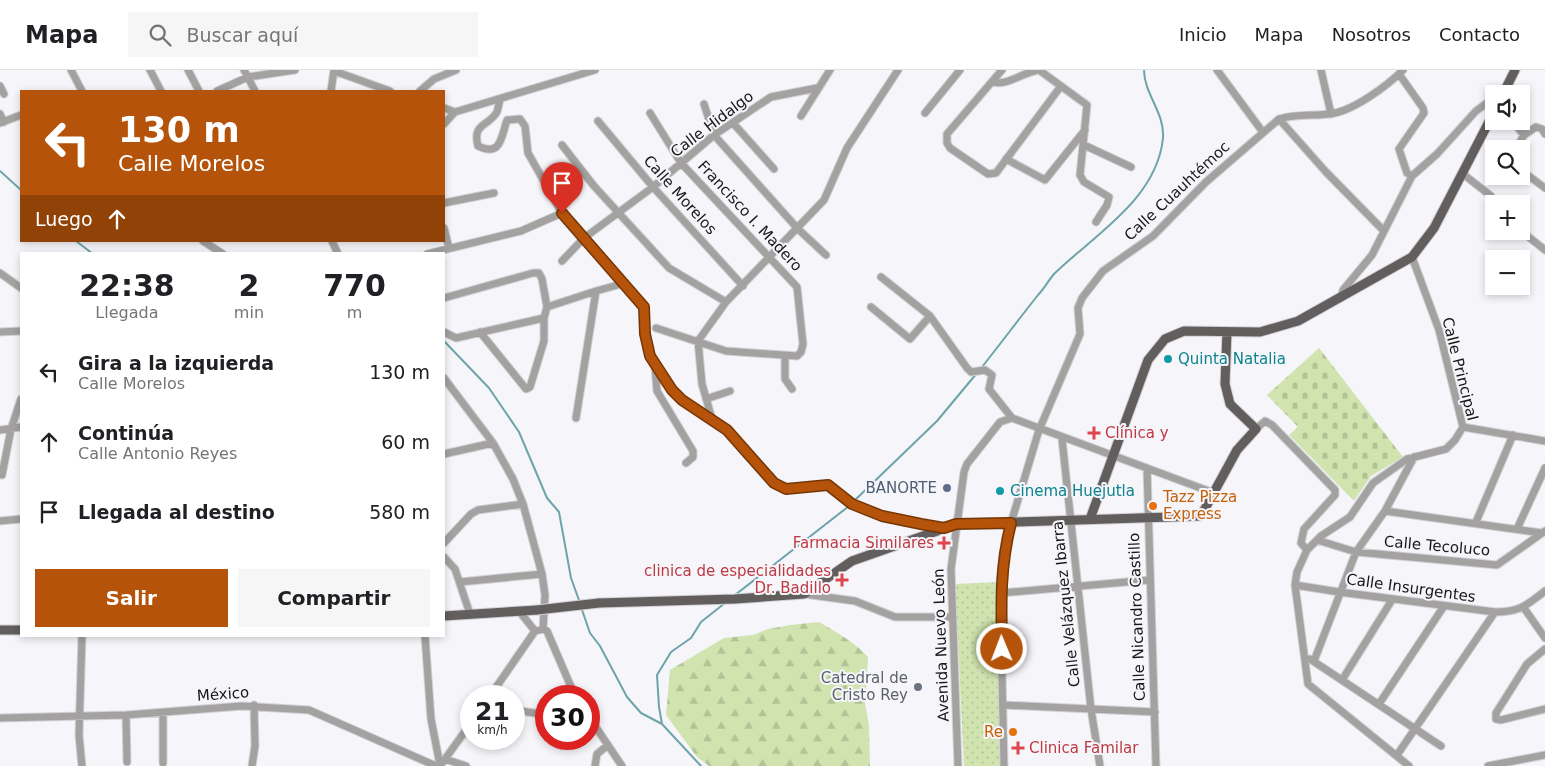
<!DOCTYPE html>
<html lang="es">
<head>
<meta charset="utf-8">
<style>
  :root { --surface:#fff; --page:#f6f6f6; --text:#202124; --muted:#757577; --line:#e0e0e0; --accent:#b45309 }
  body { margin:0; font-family:"DejaVu Sans",sans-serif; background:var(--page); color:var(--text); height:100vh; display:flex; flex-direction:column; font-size:19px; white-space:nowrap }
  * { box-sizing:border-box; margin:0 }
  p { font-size:16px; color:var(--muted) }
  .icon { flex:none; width:28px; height:28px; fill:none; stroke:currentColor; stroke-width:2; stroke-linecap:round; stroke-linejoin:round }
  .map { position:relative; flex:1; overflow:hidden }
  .details { position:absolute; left:20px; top:182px; width:425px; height:385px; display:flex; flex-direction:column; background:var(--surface); border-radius:0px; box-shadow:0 2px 8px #0003 }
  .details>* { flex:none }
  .banner { position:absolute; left:20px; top:20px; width:425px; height:152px; border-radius:0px; box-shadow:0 2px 8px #0003; background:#b45309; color:#fff; overflow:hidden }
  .controls { position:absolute; left:1485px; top:15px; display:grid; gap:10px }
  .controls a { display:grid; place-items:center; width:45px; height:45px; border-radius:0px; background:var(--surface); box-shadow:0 2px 8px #0003; font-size:25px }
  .speed { position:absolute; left:460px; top:615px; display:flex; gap:10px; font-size:25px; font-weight:700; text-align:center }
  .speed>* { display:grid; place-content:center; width:65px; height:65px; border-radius:50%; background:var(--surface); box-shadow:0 2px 8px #0003; line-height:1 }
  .speed small { font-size:12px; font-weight:400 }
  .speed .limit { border:8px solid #d22; background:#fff; color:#111 }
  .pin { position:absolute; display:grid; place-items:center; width:42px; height:42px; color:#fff; margin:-51px -21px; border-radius:50% 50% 50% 0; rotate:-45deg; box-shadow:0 0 5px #0007 }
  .pin .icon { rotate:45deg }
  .me { position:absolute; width:55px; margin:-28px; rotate:359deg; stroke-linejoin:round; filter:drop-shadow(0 0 4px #0008) }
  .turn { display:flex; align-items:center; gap:18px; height:105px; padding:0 15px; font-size:22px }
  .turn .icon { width:65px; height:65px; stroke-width:2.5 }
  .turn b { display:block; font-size:35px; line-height:42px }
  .then { display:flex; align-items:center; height:48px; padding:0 15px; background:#0003; gap:10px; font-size:19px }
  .eta { display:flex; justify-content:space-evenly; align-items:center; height:85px; text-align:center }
  .eta b { font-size:30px; font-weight:700; line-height:35px }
  .action { display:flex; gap:10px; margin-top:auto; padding:10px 15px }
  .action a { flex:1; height:58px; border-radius:0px; background:var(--accent); color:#fff; font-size:20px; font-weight:700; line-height:58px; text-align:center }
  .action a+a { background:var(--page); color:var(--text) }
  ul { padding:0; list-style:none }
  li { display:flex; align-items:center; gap:15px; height:70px; padding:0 15px }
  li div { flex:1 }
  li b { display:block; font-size:19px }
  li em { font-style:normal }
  header { display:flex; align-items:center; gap:30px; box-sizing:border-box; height:70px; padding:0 25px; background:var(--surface); border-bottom:1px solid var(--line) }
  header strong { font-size:24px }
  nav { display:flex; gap:28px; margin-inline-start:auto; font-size:18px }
  .search { width:350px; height:45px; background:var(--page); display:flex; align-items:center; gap:12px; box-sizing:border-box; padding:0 18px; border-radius:0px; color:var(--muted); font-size:19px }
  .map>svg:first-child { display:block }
  .grass { fill:url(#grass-dots) }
  .forest { fill:url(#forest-firs) }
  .cemetery { fill:url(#cemetery-stones) }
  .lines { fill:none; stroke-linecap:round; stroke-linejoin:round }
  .stream { stroke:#6ca4a9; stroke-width:2 }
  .minor-casing { stroke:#d1d1d6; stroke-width:9 }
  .major-casing { stroke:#d1d1d6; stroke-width:11 }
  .minor { stroke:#a4a2a1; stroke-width:7 }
  .major { stroke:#625e5d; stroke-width:9 }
  .major-bridge-casing { stroke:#d1d1d6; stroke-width:11; stroke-linecap:butt }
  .major-bridge { stroke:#625e5d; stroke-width:9 }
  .route-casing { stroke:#753606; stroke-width:12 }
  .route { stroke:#b45309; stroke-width:9 }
  .culture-dot { fill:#0f9aa8; stroke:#f5f5fa; stroke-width:2 }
  .health-dot { fill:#e0444e; stroke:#f5f5fa; stroke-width:2 }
  .service-dot { fill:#5c6f8a; stroke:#f5f5fa; stroke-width:2 }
  .food-dot { fill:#e8710a; stroke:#f5f5fa; stroke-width:2 }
  .worship-dot { fill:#6b7280; stroke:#f5f5fa; stroke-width:2 }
  .labels { text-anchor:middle; stroke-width:4; stroke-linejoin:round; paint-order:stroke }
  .street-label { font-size:15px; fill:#171718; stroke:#f5f5fa }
  .culture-label { font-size:15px; fill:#0d838f; stroke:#f5f5fa; text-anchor:start }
  .health-label { font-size:15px; fill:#be3a42; stroke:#f5f5fa; text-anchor:start }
  .service-label { font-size:15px; fill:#4e5e75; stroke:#f5f5fa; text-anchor:end }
  .food-label { font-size:15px; fill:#c56008; stroke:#f5f5fa; text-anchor:start }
  .worship-label { font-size:15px; fill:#5b616d; stroke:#f5f5fa; text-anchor:end }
</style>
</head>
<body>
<header>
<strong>Mapa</strong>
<div class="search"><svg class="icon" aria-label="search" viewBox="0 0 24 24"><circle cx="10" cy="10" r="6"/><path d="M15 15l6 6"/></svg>Buscar aquí</div>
<nav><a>Inicio</a><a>Mapa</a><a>Nosotros</a><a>Contacto</a></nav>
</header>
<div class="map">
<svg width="1545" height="696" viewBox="0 0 1545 696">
  <defs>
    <pattern id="grass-dots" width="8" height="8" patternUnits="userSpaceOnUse" patternTransform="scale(1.25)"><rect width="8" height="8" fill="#d1e4b0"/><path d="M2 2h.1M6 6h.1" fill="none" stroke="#b3c397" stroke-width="1.8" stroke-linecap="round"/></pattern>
    <pattern id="forest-firs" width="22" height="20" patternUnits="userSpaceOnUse" patternTransform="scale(1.25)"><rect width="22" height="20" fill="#d1e4b0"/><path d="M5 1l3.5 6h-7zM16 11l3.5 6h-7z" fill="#b3c397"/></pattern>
    <pattern id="cemetery-stones" width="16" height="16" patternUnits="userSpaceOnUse" patternTransform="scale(1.25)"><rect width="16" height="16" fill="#d1e4b0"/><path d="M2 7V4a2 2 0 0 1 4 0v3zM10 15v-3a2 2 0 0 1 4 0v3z" fill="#b3c397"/></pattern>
  </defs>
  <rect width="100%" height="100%" fill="#f5f5fa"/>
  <!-- grass -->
  <path class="grass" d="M999,512l3,184h-38l-9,-182z"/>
  <!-- forest -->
  <path class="forest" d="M819,552c17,10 37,21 49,35l-3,47 4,21 1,41h-161l-12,-9 -31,-42 4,-45 54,-32 29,-3 15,-6 22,-4z"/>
  <!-- cemetery -->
  <path class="cemetery" d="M1319,278l84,109 -32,19 -17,25 -65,-66 9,-8 -31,-32z"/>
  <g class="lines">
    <!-- stream -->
    <path class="stream" d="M0,101l21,19
      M76,171l17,13
      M444,271l45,47 30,44 28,66 12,14 12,66 9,25
      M982,297c19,-24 37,-48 56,-72 6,-6 10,-14 16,-21 40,-39 103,-75 109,-136 2,-25 -19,-44 -19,-68
      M853,432l84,-81 40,-48
      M735,525l114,-89
      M581,537l9,26 10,13 27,51 14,16 21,11 39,42
      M662,654l-3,-17 -2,-32 14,-23 20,-14 10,-16 24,-19"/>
    <defs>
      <path id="minor" d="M71,0l11,21
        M150,0l11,21
        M188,0l11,21
        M244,0l11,21
        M1002,0l-55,64v9l3,5 38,26 8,-1 65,-87
        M1217,0l45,61
        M1321,0l10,44
        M334,1l56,20
        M1399,4l24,34 1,5 -25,36 8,24 5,3
        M993,12c15,4 30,-10 46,-12l48,35 -7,70 4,7 25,15 -2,8 -11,17
        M0,16l4,8
        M217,21l31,-14 47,-7
        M331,21l3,-21
        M420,21l14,-12 22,-9
        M500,30c-1,3 -2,9 -3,12 -9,15 -25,11 -19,34 23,11 23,-8 29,-26l13,-1 5,7 3,27 34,60 82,94 1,27 5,22 21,34 11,10 45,30 47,53 12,6 42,-4 24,19 30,12 61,12
        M704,34l10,31 84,94 28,26
        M444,38l11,4
        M650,43l31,50 116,124 6,57 -2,8 -4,4 -71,-5 -70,-23
        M925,43l35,-43
        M0,44l4,8
        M801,46l29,-46
        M1279,49l47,53 57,58
        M598,51l55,66 90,99
        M1512,51l12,14
        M0,53l21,-8
        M733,53l41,46
        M444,54l11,-12 140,-42
        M562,75l32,41 75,82 57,34
        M1084,75l47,22
        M1516,79l8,-14 12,-8 6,2 3,5
        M1006,89l39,21 40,-50
        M1521,100l24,18
        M1463,104l28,22 4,8
        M444,133l50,-10
        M444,158l5,20
        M1521,161l24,19
        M203,171l20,13
        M332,171l6,13
        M427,184l94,-23 41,-18
        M562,191l22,-23 69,-51 61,-52 57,-38 46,-9
        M0,203l21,15
        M881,207l49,39 37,52 4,4 14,-2 7,5 -3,14 23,29
        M444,228l89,-25h6l3,6 5,28 -3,11v23l-14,46 -4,2 -46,-57
        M1341,228l2,-8 29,-35 40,-79 25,-22 39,-43 11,-8 7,2
        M547,237l49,-16
        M871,237l39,32 20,-23
        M0,262l21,-1
        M444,262l12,6 88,-20
        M785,286v23l7,10
        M655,296l2,25 36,60v6l-7,6
        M444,308l49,65 20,36 10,25 19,70 3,21 -2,34
        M706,329l24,-8
        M576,348l20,-127 29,-8
        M712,349l-10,-35 -4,-43 28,-39 98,-102 23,-52 51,-78
        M1463,357l82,14
        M1256,359l9,-8 7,4 63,65v5l-31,34 -3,14 6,7
        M0,360l21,-3
        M1062,369l29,270 9,57
        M444,384l49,-11
        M1147,398l9,298
        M2,405l9,-46 10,-30
        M1385,441l157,22
        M0,451l21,-2
        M1476,452l37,-87
        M1517,459l28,-61
        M1317,470l39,12 141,13 48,-34
        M444,473l27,-29 7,-4 45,-6
        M444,487l11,12 15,45
        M460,512l82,-8
        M1295,515l44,7 156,20c24,0 31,-6 50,-21
        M1001,523l148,-13
        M804,524l51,7 40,16h58
        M1524,538l21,30
        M519,541l16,20
        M425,566l6,83 9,46
        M1545,579l-18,15 -31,49v6l5,1 44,-11
        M1310,589l131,87
        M1314,591l42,-109 29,-41 29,-54
        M1342,610l50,-80
        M490,626l45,-65 8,-2 4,2 28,65
        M1379,634l65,-98
        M1003,635l152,7
        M514,640l27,4 5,-3
        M163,643v50
        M126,645l1,47
        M589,647l33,49
        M0,648l126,-3 116,-9 67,4 127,56
        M1397,685l98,-143
        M445,689l21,7
        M82,696l-3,-31 3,-99
        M252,696l3,-20 -1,-41
        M440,696l31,-43
        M595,696l2,-12 11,-9
        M958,696l-7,-197 13,-97 3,-8 33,-42 12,-4 202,75
        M1004,696l-4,-183 3,-29 8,-31 28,-93 41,-96 -2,-26 4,-10 21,-27 50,-35 53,-54 73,-63c17,-5 33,-3 50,-5 23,-2 58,-28 74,-44
        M1409,696l-101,-82 -13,-99 2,-13 10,-22 14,-14 29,-19 23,-34 34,-24 39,-10 9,-9 8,-13 -24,-97 -27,-73
        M1488,696l57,-11"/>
      <path id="major" d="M1503,24l12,-24
        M1090,449l58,-159 17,-21 19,-8 76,1 38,-11 114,-64 22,-29 60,-116
        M599,533l136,-4 69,-5 48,-33 105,-37 244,-8 36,-66 19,-21 -26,-25 -5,-20 2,-52
        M444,546l93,-6
        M0,560h21"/>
    </defs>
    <!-- minor casing -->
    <use href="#minor" class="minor-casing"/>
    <!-- major casing -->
    <use href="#major" class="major-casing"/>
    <!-- minor -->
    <use href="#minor" class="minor"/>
    <!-- major -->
    <use href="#major" class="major"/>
    <defs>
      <path id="major-bridge" d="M537,540l62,-7"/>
    </defs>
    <!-- major-bridge casing -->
    <use href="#major-bridge" class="major-bridge-casing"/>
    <!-- major-bridge -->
    <use href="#major-bridge" class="major-bridge"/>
  </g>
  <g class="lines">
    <defs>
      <path id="route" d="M562,143l82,94 1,27 5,22 22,34 10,10 45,30 47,53 12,6 42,-4 24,19 30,12 39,8 23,4 12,-4 55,-1c-11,44 -10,81 -9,126"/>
    </defs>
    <!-- route casing -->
    <use href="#route" class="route-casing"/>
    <!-- route -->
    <use href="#route" class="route"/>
  </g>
  <!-- markers -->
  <g class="culture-dot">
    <circle cx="1168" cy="289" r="5"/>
    <circle cx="1000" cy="421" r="5"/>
  </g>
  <g class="health-dot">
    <path d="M1091.5 355.5h5v5h5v5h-5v5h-5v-5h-5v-5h5z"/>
    <path d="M941.5 465.5h5v5h5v5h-5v5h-5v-5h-5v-5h5z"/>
    <path d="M839.5 502.5h5v5h5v5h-5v5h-5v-5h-5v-5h5z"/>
    <path d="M1015.5 670.5h5v5h5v5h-5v5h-5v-5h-5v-5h5z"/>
  </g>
  <circle class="service-dot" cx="947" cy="418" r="5"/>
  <g class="food-dot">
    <circle cx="1153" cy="436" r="5"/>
    <circle cx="1013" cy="662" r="5"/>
  </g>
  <circle class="worship-dot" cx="918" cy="617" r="5"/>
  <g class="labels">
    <!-- street labels -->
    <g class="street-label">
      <text transform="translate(712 54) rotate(-37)" y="5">Calle Hidalgo</text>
      <text transform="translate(1177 121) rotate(-43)" y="5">Calle Cuauhtémoc</text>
      <text transform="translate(680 125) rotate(48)" y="5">Calle Morelos</text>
      <text transform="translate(750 146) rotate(47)" y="5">Francisco I. Madero</text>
      <text transform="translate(1460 299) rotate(76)" y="5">Calle Principal</text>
      <text transform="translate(1437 476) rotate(5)" y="5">Calle Tecoluco</text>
      <text transform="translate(1411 518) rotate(8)" y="5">Calle Insurgentes</text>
      <text transform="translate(1066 534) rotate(-96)" y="5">Calle Velázquez Ibarra</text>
      <text transform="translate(1137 547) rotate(-92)" y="5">Calle Nicandro Castillo</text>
      <text transform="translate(941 575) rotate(-92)" y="5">Avenida Nuevo León</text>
      <text transform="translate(223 624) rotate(-4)" y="5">México</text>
    </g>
    <!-- culture labels -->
    <g class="culture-label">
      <text x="1178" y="294">Quinta Natalia</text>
      <text x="1010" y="426">Cinema Huejutla</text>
    </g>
    <!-- health labels -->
    <g class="health-label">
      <text x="1105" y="368">Clínica y</text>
      <text x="934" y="478" text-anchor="end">Farmacia Similares</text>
      <text x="831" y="506" text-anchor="end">clinica de especialidades<tspan x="831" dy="17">Dr. Badillo</tspan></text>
      <text x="1029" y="683">Clinica Familar</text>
    </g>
    <!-- service labels -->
    <g class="service-label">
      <text x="937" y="423">BANORTE</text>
    </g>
    <!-- food labels -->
    <g class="food-label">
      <text x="1163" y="432">Tazz Pizza<tspan x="1163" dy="17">Express</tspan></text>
      <text x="1003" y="667" text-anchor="end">Re</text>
    </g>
    <!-- worship labels -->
    <g class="worship-label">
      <text x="908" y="613">Catedral de<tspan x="908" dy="17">Cristo Rey</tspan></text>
    </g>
  </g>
</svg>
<div class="controls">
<a><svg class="icon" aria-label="sound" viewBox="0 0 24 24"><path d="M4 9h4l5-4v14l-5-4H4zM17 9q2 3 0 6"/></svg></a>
<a><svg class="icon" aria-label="search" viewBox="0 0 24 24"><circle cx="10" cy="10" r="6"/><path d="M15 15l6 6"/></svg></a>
<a>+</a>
<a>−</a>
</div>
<div class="speed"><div>21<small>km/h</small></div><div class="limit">30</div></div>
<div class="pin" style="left:562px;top:143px;background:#d93025"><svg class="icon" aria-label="arrive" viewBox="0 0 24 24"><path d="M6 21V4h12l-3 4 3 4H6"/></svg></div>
<svg class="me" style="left:1002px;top:579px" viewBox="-20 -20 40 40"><circle r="17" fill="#b45309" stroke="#fff" stroke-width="3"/><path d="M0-11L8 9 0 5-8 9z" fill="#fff"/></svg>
<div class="banner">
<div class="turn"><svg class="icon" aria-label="left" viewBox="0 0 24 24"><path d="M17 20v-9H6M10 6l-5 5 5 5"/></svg><div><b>130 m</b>Calle Morelos</div></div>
<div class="then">Luego<svg class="icon" aria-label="ahead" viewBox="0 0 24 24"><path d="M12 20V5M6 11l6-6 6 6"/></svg></div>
</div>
<section class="details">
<div class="eta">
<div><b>22:38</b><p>Llegada</p></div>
<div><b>2</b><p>min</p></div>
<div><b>770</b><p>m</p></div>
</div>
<ul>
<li><svg class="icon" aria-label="left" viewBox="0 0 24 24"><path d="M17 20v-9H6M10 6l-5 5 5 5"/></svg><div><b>Gira a la izquierda</b><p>Calle Morelos</p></div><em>130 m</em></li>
<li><svg class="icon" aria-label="ahead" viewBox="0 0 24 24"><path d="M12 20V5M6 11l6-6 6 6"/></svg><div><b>Continúa</b><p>Calle Antonio Reyes</p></div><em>60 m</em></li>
<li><svg class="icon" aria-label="arrive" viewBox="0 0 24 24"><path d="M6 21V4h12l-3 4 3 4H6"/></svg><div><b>Llegada al destino</b></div><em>580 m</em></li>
</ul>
<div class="action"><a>Salir</a><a>Compartir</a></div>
</section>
</div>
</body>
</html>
